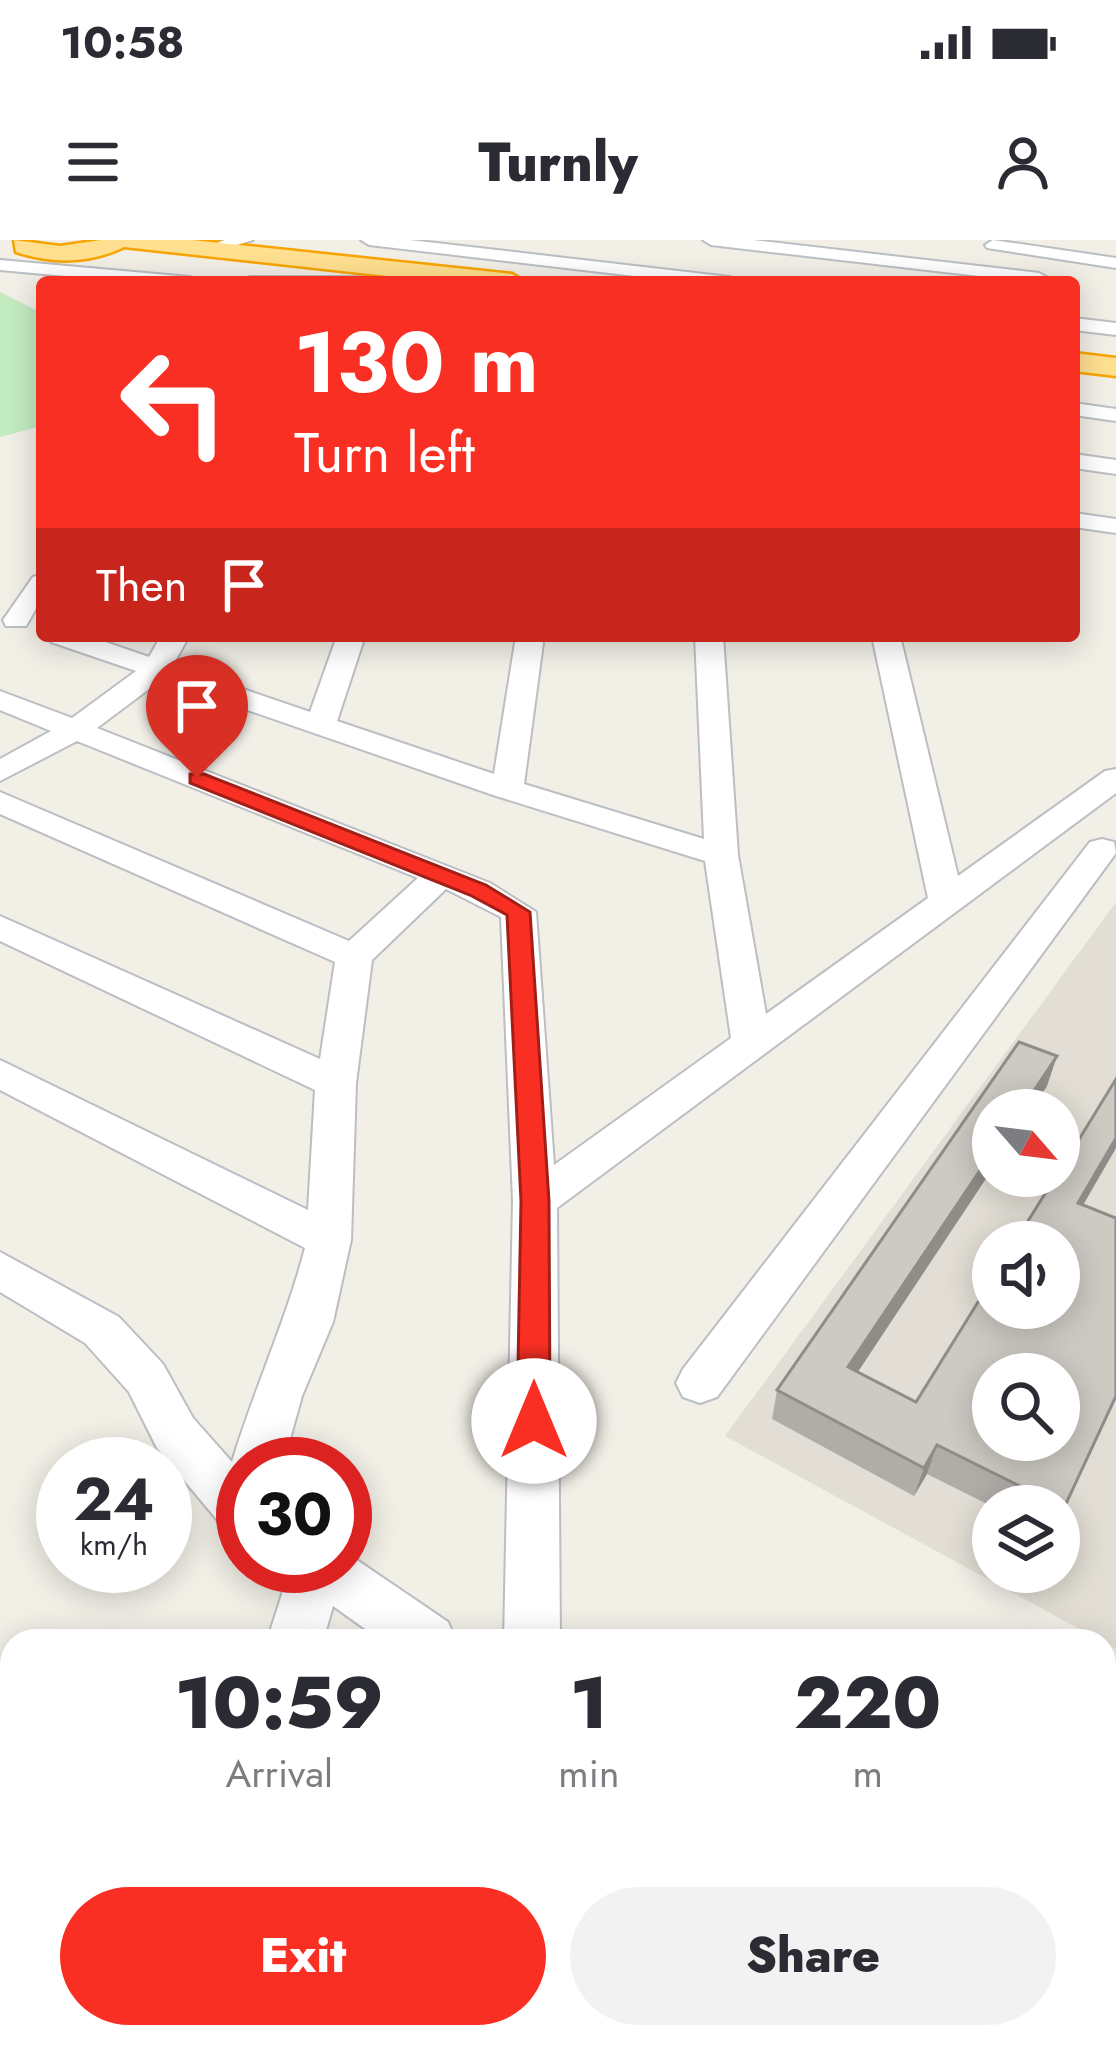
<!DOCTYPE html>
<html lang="en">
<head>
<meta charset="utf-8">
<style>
  :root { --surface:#fff; --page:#f2f2f3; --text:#2b2b33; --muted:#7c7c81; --accent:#fa2f23 }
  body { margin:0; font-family:Jost,sans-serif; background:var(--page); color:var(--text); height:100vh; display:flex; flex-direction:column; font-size:45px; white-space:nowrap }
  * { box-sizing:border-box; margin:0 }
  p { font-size:39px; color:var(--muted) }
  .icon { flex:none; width:66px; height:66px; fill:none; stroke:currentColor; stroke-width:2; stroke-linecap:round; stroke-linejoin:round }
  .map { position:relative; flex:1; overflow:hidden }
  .details { position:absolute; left:0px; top:1389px; width:1116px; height:420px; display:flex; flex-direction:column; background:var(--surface); border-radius:36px 36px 0 0; box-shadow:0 6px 30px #0003 }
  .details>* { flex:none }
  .banner { position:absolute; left:36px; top:36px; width:1044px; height:366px; border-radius:12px; box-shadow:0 6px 30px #0003; background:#fa2f23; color:#fff; overflow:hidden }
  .needle { width:78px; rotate:118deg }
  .buttons { position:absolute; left:972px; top:849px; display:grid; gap:24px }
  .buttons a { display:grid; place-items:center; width:108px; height:108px; border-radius:50%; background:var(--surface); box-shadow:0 6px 30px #0003; font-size:60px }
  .speed { position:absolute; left:36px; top:1197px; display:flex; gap:24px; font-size:60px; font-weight:700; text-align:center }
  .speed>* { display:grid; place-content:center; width:156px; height:156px; border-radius:50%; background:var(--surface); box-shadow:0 6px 30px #0003; line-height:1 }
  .speed small { font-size:30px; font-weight:400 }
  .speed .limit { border:18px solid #d22; background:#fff; color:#111 }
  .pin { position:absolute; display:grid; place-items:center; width:102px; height:102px; color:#fff; margin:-123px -51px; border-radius:50% 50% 50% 0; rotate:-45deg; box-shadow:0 0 12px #0007 }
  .pin .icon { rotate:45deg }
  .me { position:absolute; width:132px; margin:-66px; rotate:0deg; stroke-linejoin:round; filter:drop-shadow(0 0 9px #0008) }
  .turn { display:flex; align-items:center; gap:42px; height:252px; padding:0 60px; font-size:54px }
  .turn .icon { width:156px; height:156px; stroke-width:2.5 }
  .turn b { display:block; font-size:84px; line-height:102px }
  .then { display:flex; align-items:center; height:114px; padding:0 60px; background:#0003; gap:24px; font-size:45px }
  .eta { display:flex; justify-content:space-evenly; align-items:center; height:204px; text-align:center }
  .eta b { font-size:72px; font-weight:800; line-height:84px }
  .primary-button { display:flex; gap:24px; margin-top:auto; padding:24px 60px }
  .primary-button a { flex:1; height:138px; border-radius:72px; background:var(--accent); color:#fff; font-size:48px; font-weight:800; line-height:138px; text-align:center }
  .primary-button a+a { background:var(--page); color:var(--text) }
  .status { display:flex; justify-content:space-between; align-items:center; height:84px; padding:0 60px; background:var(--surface); direction:ltr }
  .status svg { height:33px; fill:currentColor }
  header { display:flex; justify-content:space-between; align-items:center; height:156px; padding:0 60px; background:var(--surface); font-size:54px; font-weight:800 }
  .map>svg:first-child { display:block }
  .education { fill:#e2ded5; fill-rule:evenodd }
  .green { fill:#c2ebc1 }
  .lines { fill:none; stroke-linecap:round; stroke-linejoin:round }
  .minor-casing { stroke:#bbbec3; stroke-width:4 }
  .highway-casing { stroke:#f8a400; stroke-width:5 }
  .minor { fill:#fff; fill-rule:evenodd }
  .highway { fill:#ffe090; fill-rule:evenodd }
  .wall { fill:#b0ada8 }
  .shaded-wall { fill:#908d88 }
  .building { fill:#cdc9c3; stroke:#908d88; stroke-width:3; fill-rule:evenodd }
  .route { fill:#fa2f23; stroke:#a21f17; stroke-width:3 }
</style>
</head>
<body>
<div class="status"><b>10:58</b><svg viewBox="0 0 49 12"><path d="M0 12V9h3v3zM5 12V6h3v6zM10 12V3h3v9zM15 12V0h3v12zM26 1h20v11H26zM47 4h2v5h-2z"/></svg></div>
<header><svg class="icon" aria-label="menu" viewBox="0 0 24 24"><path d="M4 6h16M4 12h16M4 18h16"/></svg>Turnly<svg class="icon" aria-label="person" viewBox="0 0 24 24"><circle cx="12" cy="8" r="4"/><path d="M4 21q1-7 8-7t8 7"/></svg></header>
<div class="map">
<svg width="1116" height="1809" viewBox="0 0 1116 1809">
  <rect width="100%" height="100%" fill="#f1efe6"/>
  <!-- education -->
  <path class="education" d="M1116,662v747l-391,-213zM993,870h66v66h-66zM993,1002h66v66h-66zM993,1134h66v66h-66zM993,1266h66v66h-66z"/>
  <!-- green -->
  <path class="green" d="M0,52l42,21v113l-42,11z"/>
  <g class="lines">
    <defs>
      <path id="minor" d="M225,0h28l-42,13 -8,-5z
        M361,0h49l320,37 9,5h-53l-317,-37z
        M703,0h50l286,33 9,5 -18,4 -319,-37z
        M993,0l123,18v10l-129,-20 -2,-3z
        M0,20l190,17 9,5h-66l-133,-12z
        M250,37h194l9,5h-212z
        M1074,78l42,5v12l-42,-5z
        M1074,163l42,6v12l-42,-6z
        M1074,214l42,6v14l-42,-6z
        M1074,273l42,6v14l-42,-6z
        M42,334c0,23 -4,33 -16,52h-20l-3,-6 30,-43z
        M47,396h41l61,21 12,-21h28l-16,29 137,47 27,-76h28l-28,85 157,53 22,-138h28l-20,148 180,55 -9,-203h28l15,219 28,159 162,-116 -56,-262h28l58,240 147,-105 11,-2v24l-559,415 3,433h-56l9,-440 -12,-284 -55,-28 -74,71 -16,123 -5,157 -18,82 -31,74 -19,68h-40v71l-19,-7 -67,-80 -28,-56 -44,-49 -85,-51v-40l119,65 44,47 30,54 39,44c22,-73 54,-141 73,-214l-305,-158v-30l308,150 7,-120 -315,-149v-25l320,143 15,-97 -335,-148v-22l349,149 69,-63 -341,-137 -77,40v-22l51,-28 -51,-21v-19l72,27 64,-47 -85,-29zM161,440l335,116 209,65 26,177 -177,127 -18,-253 -46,-29 -393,-155z
        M1102,599l12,3 2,11 -399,544 -17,6 -17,-6 -7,-14 7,-14 407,-527z
        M345,1312l103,70 8,19h-74l-49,-35 -10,35h-56l24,-75h54z
        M296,1797h70l5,12h-70z
        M604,1797h68v12h-68z"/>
      <path id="highway" d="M14,0l46,6 41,-6h91l320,34 13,8h-83l-318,-35c-35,17 -71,17 -108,5z
        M1074,113l42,5v18l-42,-5z"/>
    </defs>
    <!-- minor casing -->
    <use href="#minor" class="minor-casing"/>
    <!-- highway casing -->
    <use href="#highway" class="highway-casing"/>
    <!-- minor -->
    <use href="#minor" class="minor"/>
    <!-- highway -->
    <use href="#highway" class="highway"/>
  </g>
  <!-- wall -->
  <path class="wall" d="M1047,846l-189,286 58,30 143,-160 24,-37 33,191 -57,122v-12l-66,1 -66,-33 -13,22 -142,-77 5,-29z"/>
  <!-- shaded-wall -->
  <path class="shaded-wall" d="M1057,816l-10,30 -16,24h-10z
    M1116,898v10l-49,85 11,-30z
    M993,911v17l-152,229 7,-30z
    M937,1205l-10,29 -13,22 10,-28z"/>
  <!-- building -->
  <path class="building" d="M1019,802l38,14 -36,54h-28v41l-145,216 68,35 77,-124v30h66v-66h-44l41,-66h3v-4l57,-93v59l-38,65 38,15v178l-52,112 -127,-63 -13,23 -147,-78zM993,1134h66v66h-66z"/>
  <!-- route -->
  <path class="route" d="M190,534h14l282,111 44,27 19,289 1,220 -5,10 -11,4 -12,-4 -5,-10 4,-220 -14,-286 -37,-20 -280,-112z"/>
</svg>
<div class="buttons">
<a><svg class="needle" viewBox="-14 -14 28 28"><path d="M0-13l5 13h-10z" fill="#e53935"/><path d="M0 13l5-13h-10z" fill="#7c7c81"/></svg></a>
<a><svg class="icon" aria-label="sound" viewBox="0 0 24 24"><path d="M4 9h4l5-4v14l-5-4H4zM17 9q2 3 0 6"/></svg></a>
<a><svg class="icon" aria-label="search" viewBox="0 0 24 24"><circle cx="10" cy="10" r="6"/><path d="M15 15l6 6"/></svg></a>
<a><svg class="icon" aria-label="layers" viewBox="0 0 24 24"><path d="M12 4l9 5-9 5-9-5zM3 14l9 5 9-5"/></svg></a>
</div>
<div class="speed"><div>24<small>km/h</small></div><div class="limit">30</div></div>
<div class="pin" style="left:197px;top:538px;background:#d93025"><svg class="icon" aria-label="arrive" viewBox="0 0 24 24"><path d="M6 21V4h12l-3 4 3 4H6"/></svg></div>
<svg class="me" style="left:534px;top:1181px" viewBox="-20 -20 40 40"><circle r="19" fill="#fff"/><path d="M0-13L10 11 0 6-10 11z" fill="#fa2f23"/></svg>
<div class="banner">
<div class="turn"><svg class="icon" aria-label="left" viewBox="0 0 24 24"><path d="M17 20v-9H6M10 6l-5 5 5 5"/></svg><div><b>130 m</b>Turn left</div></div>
<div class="then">Then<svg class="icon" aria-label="arrive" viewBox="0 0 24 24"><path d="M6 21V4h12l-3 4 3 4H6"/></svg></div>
</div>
<section class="details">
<div class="eta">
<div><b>10:59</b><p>Arrival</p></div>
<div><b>1</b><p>min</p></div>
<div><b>220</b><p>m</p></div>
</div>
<div class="primary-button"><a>Exit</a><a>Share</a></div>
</section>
</div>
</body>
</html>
